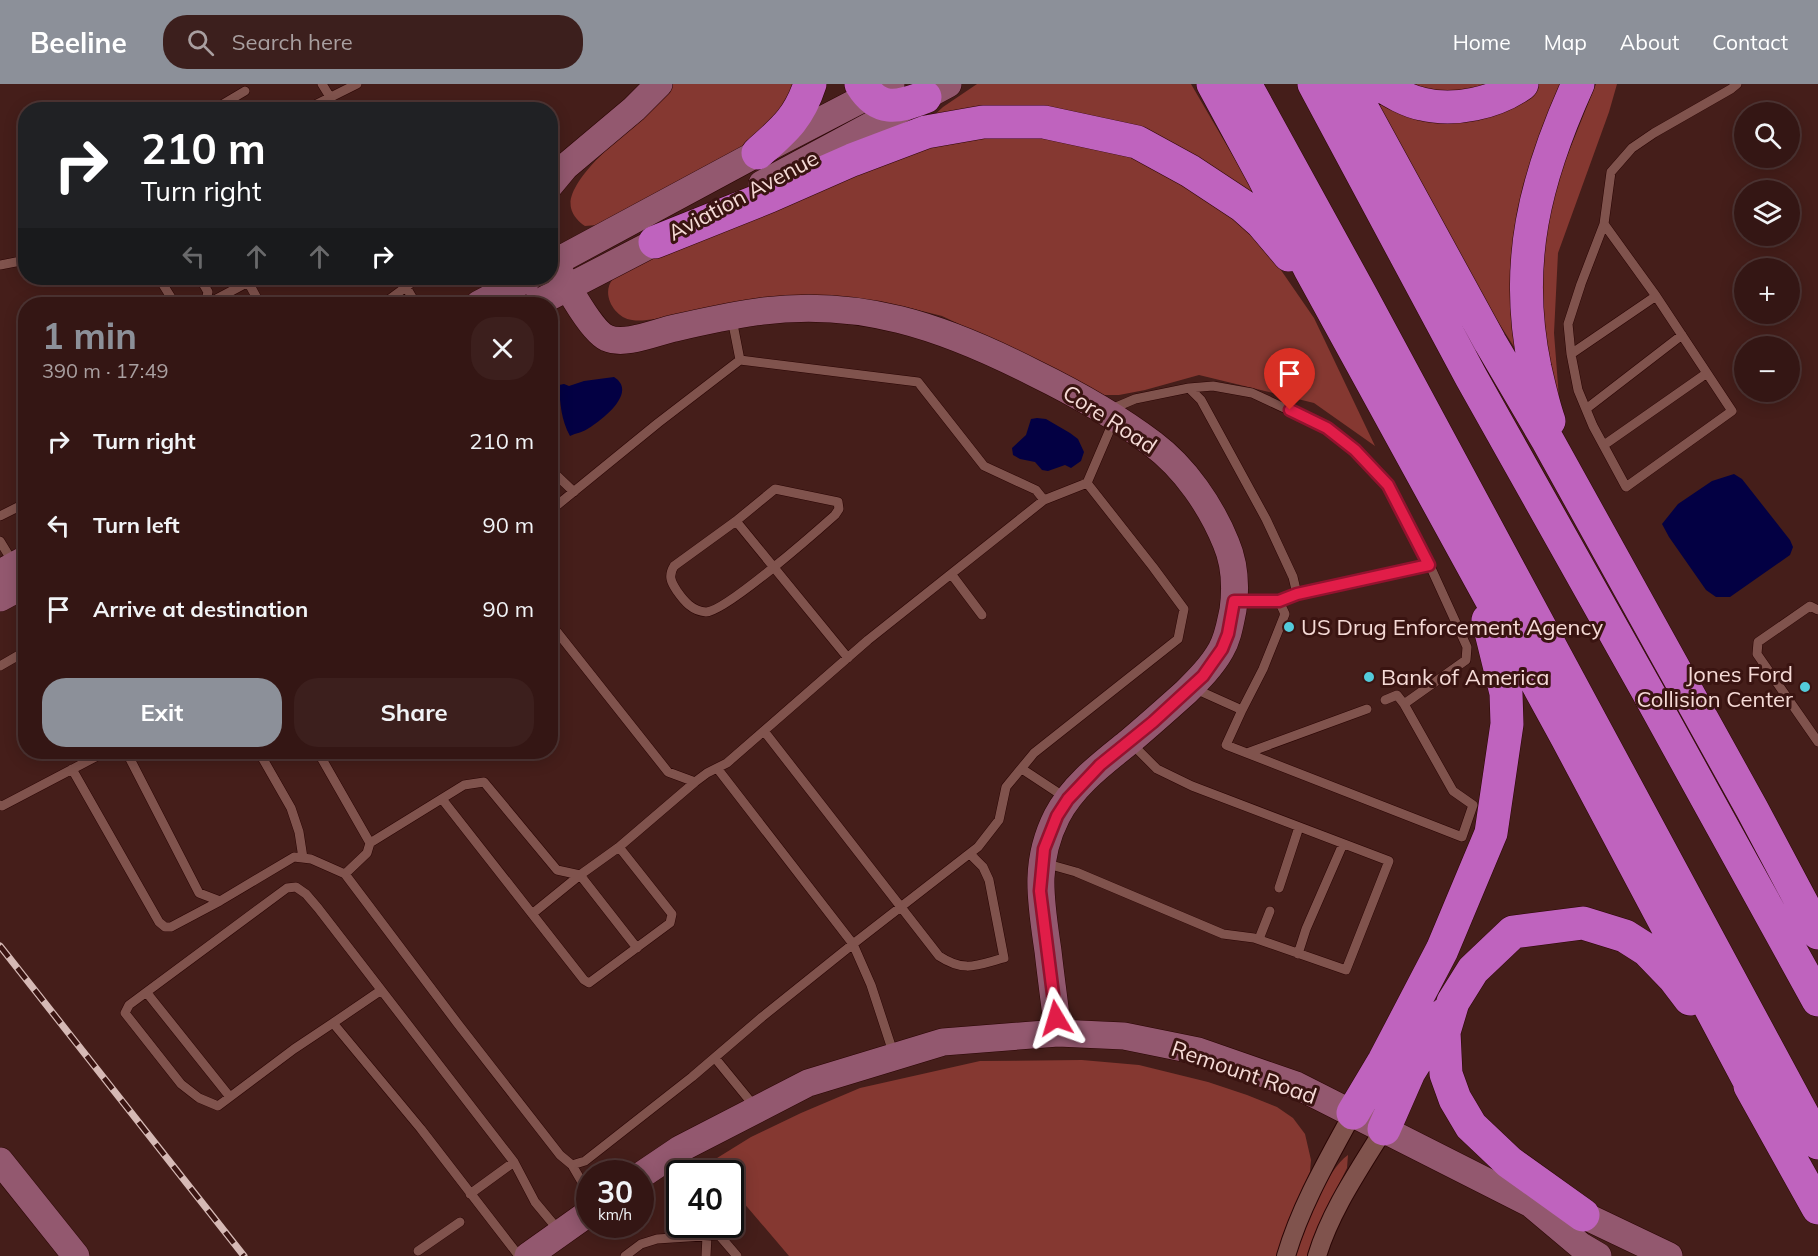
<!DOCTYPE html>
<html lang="en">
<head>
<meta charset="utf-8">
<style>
  :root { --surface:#341614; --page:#3c1f1d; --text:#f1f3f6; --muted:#a99fa0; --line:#4e3534; --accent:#8c9099 }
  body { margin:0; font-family:Mulish,sans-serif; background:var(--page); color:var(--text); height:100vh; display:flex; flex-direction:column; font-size:22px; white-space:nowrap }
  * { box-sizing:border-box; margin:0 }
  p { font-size:20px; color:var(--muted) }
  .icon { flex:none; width:33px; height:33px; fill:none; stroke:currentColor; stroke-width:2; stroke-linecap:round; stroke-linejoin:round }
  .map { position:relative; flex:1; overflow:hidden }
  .panel { position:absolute; left:18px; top:213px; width:540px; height:462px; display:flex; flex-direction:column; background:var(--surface); border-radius:24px; box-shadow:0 3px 15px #0003,0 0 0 2px var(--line) }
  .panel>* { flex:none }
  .banner { position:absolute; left:18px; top:18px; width:540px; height:183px; border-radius:24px; box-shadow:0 3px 15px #0003,0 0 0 2px var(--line); background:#202124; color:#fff; overflow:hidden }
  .controls { position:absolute; left:1734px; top:18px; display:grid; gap:12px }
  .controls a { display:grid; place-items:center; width:66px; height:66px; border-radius:50%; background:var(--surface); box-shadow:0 3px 15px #0003,0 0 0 2px var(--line); font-size:30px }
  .speed { position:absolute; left:576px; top:1076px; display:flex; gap:12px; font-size:30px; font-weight:700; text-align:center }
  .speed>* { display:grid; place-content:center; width:78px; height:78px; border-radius:50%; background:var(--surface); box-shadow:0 3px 15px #0003,0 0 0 2px var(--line); line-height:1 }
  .speed small { font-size:15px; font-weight:400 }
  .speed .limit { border:3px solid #111; border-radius:9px; background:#fff; color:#111 }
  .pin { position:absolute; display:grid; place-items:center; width:51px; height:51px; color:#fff; margin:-62px -26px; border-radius:50% 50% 50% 0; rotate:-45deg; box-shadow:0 0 6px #0007 }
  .pin .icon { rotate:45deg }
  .me { position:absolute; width:66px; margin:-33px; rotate:353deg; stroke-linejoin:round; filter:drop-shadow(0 0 4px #0008) }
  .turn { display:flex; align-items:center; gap:21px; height:126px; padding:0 24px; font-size:27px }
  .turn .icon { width:78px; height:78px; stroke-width:2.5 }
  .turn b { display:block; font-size:42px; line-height:51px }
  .lanes { display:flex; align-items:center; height:57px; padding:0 24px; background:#0003; justify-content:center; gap:30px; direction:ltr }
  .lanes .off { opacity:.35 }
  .round { display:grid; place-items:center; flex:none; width:63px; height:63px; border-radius:24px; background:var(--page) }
  .headline { display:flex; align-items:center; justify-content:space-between; height:102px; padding:0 24px }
  h1 { font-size:36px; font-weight:700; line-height:45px; color:var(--accent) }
  .action { display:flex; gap:12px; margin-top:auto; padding:12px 24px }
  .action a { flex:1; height:69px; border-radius:24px; background:var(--accent); color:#fff; font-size:24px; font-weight:700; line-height:69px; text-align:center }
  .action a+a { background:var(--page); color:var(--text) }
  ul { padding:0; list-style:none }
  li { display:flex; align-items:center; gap:18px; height:84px; padding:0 24px }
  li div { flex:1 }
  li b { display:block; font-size:22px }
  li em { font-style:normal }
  header { display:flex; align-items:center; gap:36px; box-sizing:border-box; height:84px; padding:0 30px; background:var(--accent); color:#fff }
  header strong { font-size:28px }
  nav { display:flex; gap:33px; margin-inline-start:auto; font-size:21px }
  .search { width:420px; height:54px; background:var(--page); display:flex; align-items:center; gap:15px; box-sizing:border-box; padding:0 21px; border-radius:24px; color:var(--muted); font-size:22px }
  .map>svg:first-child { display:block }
  .green { fill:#853831 }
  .water { fill:#030043 }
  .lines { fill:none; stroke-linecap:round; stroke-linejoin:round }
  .lane-casing { stroke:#2a0504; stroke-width:10 }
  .street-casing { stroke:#2a0504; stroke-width:20 }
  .secondary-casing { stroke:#2a0504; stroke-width:28 }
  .highway-casing { stroke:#2a0504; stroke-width:34 }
  .lane { stroke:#80534d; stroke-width:9 }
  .street { stroke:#80534d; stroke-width:18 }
  .secondary { stroke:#93586f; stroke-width:27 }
  .highway { stroke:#bf63be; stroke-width:33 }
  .rail-casing { stroke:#d6b9b5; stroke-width:7 }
  .rail { stroke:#3a1411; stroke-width:4.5; stroke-dasharray:14; stroke-linecap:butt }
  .route-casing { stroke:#92132f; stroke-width:15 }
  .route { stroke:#e11d48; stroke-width:10 }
  .poi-dot { fill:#53cbdb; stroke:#3a1411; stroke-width:2 }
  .labels { text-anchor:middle; stroke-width:6; stroke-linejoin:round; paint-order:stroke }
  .street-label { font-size:22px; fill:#f5dad6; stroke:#3a1411 }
  .poi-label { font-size:22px; fill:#f5dad6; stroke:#3a1411; text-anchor:start }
</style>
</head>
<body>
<header>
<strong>Beeline</strong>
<div class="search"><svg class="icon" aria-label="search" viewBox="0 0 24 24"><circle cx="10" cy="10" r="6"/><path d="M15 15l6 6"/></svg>Search here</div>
<nav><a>Home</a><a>Map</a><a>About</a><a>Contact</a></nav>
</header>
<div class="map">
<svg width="1818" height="1172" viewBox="0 0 1818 1172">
  <rect width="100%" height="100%" fill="#451e1a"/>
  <!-- green -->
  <path class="green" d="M669,0h131l-16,31 -45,35 -142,75 -12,1c-6,-4 -12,-10 -14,-18 -6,-27 51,-71 68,-89 11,-10 20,-23 30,-35z
    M977,0h214l81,139 -95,-71 -247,-33 13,-12z
    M1407,0h91l-48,11z
    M1538,0h25l-45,269 -41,-64 -106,-192 44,16z
    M1596,0h21l-8,28 -51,141 -4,80 5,65 -9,-23 -10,-56 -1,-72 16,-61z
    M972,51l75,1 62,11 63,28 55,36 36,33 51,74 61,128 -61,-43 -115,-28 -54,15 -26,5h-19l-29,-18 -129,-61 -40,-10 -232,10c-12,2 -26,6 -38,4 -17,-2 -32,-26 -19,-41 3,-3 8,-6 12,-8l231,-104z
    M1082,976l57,5 69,17 39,13 30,12 16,11 12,16 6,26 -1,12 -25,58 -7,26h-489l-58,-68 -1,-15h-12l-9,-10 42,-26 50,-24 59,-25 120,-27z
    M1348,1071l-1,13 -25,50 -15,38h-11c8,-27 30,-86 52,-101z"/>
  <!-- water -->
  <path class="water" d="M614,293c24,15 -11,42 -25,51 -5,4 -13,5 -19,8 -9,-16 -10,-33 -11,-51l5,-1 5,2 15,-5z
    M1037,334l9,1 24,14 8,6 6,13 -3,9 -10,7 -6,-3 -17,6 -6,-1 -7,-8 -15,-3 -7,-4 -1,-7 14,-13 5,-16z
    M1734,390l8,5 48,61 3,7 -3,8 -60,42h-14l-10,-7 -37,-53 -7,-13 16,-20 34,-23z"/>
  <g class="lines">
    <defs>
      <path id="lane" d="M322,0l8,13
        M213,26l32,-19
        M305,26l52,-26
        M1604,140l52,72 76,115 -106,76 -33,-61 -15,-36 -7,-36 -3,-30 13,-40 23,-60 7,-52 21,-24 22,-15 77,-44 6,-5
        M0,181l26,-5
        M159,194l16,26
        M200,194l8,14 -3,12
        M246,194l14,26
        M400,194l6,9 11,-9
        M207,220l49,-26
        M383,220l23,-17 10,17
        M732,235l8,41
        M1571,270l85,-58
        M1189,304l24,-2 39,7 75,35 28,22 33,35 33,61 46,101 -1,13 -62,44
        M1586,325l96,-74
        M1109,326l26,-11 54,-11 12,12 65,119 27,58 4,17 -18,7h-43
        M1604,361l103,-72
        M550,385l24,23
        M775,405l63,13 1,7 -4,6c-19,17 -110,97 -129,97 -14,-1 -22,-11 -29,-21 -6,-9 -9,-15 -3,-25l62,-45z
        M550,427l108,-88 82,-63 178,22 66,84 52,24 8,10
        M0,432l26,-13
        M736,437l112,137
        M0,457l14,23
        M952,491l30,40
        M1297,510l132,-29
        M1818,526l-8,-4 -52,36 -1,12 61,88
        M550,539l118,149 27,10 12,-9 20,-10 141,-123 176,-140 43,-17 27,-63
        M0,582l26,-15
        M1193,604l49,22 21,-41 22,-55 -6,-13
        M1242,626l-16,35 236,92 11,-32 -20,-14 -49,-87 -7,-9 -12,5
        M764,647l175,225c26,17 38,9 65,2l-15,-78 -6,-13 -13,-13
        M259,668l32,56 8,24 4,26
        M318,668l52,91 -3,10 -22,21
        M1247,669l120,-44
        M717,684l136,176 18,41 23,70
        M72,685l87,153 6,5h6l49,-26
        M1022,685l44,29
        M442,715l142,181 5,3 81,-60 2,-9 -53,-67
        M0,721l2,1 103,-54 23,3 71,138 21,8 74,-44 17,2 34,15 113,150 102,131 12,10 13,-4 107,-84 70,-60 91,-73 125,-97 21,-27 7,-33 28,-34 144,-114 6,-30 -31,-42 -66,-84
        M370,759l94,-58 20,-3 73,88 23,5 39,-28 76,-65
        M1044,779l32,9 147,62 31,4 92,32 43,-109 -197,-75 -35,-17 -26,-26
        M1279,804l20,-61
        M532,830l48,-39 57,73
        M1259,855l11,-28
        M1298,870l8,-25 37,-85
        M147,909l83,104
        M333,939l47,-32
        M715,974l40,49
        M681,1067l9,22
        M572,1081l18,31
        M470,1110l44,-32
        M714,1140l5,11 18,21
        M418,1167l42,-29
        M519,1172l-98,-127 -88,-106 -39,26 -76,57 -19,-8 -18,-14 -56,-71 4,-8 158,-117 9,-1 10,7 12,14 196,254 21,40 25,30
        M625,1172l16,-12 16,-5 62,-4
        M706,1172l1,-20"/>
      <path id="street" d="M1286,1172c15,-51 42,-97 67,-143
        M1317,1172c14,-46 42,-86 67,-127"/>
      <path id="secondary" d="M762,100l186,-100
        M550,101l15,-18 69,-58 25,-25
        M550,169c9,19 40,78 57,85 18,8 49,-6 68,-10 26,-6 54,-12 81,-16 103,-15 188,15 278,61 41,20 82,43 119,71 32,24 58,62 73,99 9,21 10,45 7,67 -3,14 -5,28 -12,40 -9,16 -22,29 -35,42 -19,17 -38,34 -57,50 -26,21 -56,43 -72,74 -24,47 -16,86 -9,135 3,27 7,55 10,82
        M550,181l208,-112 133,-69
        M479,220l49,-26
        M536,220l137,-71
        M0,489l26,-14
        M0,514l26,-14
        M0,1077l76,95
        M640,1092l40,-27 128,-66 135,-41 115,-9 66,3 74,15 98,34 235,119 50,42 17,10
        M1562,1126l21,5 86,41
        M528,1172l62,-44"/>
      <path id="highway" d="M861,0c17,28 36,24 64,13
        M1213,0l51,94 46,91 256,467 196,369
        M1245,0l116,211 457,848
        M1314,0l157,293 177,315 170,308
        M1349,0l141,258 58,99 204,368 66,124
        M1379,0c13,8 28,17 43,20 33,8 73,-1 100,-20
        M758,69c26,-23 41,-35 52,-69
        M655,158l115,-46 82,-36 74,-28 57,-10h61l93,20 53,29 53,35 19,17 27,32
        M1549,337c-6,-17 -10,-36 -14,-53 -22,-104 0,-189 43,-284
        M1750,1002l68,122
        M1353,1029l31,-52 58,-111 49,-117 16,-109 -1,-31 -18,-73
        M1384,1045l25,-57 36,-58
        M1583,1131l-74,-53 -38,-36 -16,-27 -9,-25 -2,-42 9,-30 20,-32 40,-38 70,-9 42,13 22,14 27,28 16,21"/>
    </defs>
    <!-- lane casing -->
    <use href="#lane" class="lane-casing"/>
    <!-- street casing -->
    <use href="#street" class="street-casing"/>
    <!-- secondary casing -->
    <use href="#secondary" class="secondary-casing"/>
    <!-- highway casing -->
    <use href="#highway" class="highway-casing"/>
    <!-- lane -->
    <use href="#lane" class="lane"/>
    <!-- street -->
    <use href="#street" class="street"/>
    <!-- secondary -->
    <use href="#secondary" class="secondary"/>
    <!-- highway -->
    <use href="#highway" class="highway"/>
    <defs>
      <path id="rail" d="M0,862l244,310"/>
    </defs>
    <!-- rail casing -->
    <use href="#rail" class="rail-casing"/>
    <!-- rail -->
    <use href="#rail" class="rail"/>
  </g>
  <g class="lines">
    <defs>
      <path id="route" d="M1056,934l-16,-127 4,-42 13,-33 11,-17 32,-34 53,-43 50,-46 19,-27 6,-15 6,-33h45l18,-7 132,-29 -41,-80 -33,-35 -28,-22 -37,-18"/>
    </defs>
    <!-- route casing -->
    <use href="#route" class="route-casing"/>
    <!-- route -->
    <use href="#route" class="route"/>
  </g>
  <!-- markers -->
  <g class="poi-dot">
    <circle cx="1289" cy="543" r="6"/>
    <circle cx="1369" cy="593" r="6"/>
    <circle cx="1805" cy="603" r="6"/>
  </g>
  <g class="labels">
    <!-- street labels -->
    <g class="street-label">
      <text transform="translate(743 111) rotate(-28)" y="8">Aviation Avenue</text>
      <text transform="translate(1110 335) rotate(33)" y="8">Core Road</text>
      <text transform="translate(1244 988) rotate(19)" y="8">Remount Road</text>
    </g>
    <!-- poi labels -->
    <g class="poi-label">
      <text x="1301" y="551">US Drug Enforcement Agency</text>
      <text x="1793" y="598" text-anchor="end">Jones Ford<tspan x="1793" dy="25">Collision Center</tspan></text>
      <text x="1381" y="601">Bank of America</text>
    </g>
  </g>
</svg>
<div class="controls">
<a><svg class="icon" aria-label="search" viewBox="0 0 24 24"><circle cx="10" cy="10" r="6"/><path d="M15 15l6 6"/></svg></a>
<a><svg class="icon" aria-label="layers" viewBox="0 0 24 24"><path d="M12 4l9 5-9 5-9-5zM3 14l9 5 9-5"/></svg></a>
<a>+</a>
<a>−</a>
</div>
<div class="speed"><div>30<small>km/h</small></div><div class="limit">40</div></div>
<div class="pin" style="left:1290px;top:326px;background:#d93025"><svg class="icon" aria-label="arrive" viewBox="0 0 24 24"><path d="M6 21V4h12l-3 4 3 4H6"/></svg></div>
<svg class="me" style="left:1056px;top:934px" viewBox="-20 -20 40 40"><path d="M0-17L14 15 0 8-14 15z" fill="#e11d48" stroke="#fff" stroke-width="4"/></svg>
<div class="banner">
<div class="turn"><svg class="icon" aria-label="right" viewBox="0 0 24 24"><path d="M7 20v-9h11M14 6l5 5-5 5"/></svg><div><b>210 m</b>Turn right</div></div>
<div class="lanes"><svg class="icon off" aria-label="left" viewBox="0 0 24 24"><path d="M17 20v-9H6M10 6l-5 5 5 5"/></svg><svg class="icon off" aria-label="ahead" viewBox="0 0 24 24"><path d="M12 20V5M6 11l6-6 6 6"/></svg><svg class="icon off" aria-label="ahead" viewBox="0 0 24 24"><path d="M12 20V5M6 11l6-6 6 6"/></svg><svg class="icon" aria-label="right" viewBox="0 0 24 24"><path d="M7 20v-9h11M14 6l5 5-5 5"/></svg></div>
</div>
<section class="panel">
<div class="headline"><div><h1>1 min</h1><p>390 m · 17:49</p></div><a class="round"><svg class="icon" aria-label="close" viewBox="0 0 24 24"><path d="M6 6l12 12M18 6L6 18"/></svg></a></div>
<ul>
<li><svg class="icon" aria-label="right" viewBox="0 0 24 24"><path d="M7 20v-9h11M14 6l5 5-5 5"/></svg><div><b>Turn right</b></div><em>210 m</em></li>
<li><svg class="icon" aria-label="left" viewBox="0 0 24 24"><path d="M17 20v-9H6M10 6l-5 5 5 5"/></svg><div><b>Turn left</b></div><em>90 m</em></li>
<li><svg class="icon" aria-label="arrive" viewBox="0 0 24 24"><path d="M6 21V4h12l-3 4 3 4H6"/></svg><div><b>Arrive at destination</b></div><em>90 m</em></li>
</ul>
<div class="action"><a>Exit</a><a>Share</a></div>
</section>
</div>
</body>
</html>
